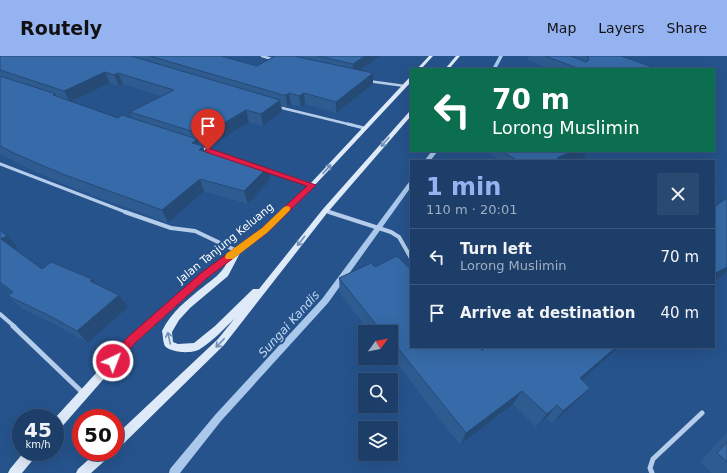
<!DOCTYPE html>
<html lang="en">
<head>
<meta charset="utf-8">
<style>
  :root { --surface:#1c3e69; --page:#294971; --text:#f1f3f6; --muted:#a0aec0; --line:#3a577d; --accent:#95b2f1 }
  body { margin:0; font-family:"DejaVu Sans",sans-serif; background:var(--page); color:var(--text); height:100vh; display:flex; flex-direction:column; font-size:15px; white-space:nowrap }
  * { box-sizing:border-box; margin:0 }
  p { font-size:13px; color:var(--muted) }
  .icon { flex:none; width:22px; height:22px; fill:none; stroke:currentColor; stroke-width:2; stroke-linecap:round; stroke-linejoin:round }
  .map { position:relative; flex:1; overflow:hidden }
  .drawer { position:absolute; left:410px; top:104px; width:305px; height:188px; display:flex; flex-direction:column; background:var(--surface); border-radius:0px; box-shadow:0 4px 16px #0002,0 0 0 1px var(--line) }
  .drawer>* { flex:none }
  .banner { position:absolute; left:410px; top:12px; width:305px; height:84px; border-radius:0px; box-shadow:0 4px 16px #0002,0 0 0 1px var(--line); background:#0b6e4f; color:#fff; overflow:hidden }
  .needle { width:26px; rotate:57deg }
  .tools { position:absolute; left:358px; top:269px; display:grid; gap:8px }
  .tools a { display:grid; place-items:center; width:40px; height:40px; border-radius:0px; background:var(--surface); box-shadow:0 4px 16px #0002,0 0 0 1px var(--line); font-size:20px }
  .speed { position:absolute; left:12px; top:353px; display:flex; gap:8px; font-size:20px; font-weight:700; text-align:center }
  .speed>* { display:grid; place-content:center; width:52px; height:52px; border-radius:50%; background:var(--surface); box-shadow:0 4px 16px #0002,0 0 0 1px var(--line); line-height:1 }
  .speed small { font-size:10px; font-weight:400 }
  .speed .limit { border:6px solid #d22; background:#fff; color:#111 }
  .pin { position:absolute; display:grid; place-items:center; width:34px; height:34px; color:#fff; margin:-41px -17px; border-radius:50% 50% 50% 0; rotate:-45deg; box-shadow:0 0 4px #0007 }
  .pin .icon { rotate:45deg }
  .me { position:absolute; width:44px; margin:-22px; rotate:43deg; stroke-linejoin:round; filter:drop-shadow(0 0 3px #0008) }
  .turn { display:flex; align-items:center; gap:14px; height:84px; padding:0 16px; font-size:18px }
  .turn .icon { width:52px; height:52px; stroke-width:2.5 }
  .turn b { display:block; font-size:28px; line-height:34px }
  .round { display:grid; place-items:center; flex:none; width:42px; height:42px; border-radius:0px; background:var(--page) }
  .head { display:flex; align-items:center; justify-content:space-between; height:68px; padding:0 16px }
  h1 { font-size:24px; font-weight:700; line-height:30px; color:var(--accent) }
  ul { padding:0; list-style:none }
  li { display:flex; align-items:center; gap:12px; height:56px; padding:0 16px; border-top:1px solid var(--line) }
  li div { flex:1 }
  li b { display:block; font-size:15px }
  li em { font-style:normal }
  header { display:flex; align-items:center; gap:24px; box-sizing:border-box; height:56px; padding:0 20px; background:var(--accent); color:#111 }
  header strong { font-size:19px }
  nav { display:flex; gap:22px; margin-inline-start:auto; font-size:14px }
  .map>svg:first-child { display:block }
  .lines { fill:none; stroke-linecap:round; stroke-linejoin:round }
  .stream { fill:#a9c8eb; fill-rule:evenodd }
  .street-far3 { stroke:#b5cdea; stroke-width:2.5 }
  .street-far2 { stroke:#b5cdea; stroke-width:3 }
  .street-far1 { stroke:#b5cdea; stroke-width:4 }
  .street { stroke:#b5cdea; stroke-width:5 }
  .secondary { fill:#dfeaf8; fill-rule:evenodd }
  .wall { fill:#2e5b90; fill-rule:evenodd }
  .shaded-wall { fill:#264a76 }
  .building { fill:#366aa8; stroke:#264a76 }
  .oneway { stroke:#708fb7 }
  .route { fill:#e11d48; stroke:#92132f }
  .slow { fill:#f59e0b }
  .labels { text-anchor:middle; stroke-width:4; stroke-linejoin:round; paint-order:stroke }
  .street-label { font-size:11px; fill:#fff; stroke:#26538c }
  .water-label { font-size:12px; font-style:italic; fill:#c0d7f1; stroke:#26538c }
</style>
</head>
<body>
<header>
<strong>Routely</strong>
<nav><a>Map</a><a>Layers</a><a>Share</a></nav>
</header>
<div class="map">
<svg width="727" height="417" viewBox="0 0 727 417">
  <rect width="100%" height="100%" fill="#26538c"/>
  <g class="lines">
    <!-- stream -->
    <path class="stream" d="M499,0h4l-7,13h-4z
      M432,95h6l-8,10h-6z
      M411,125v6l-83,116 -107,118 -41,52h-11l1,-4 45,-54 107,-116 87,-117z"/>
    <!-- street-far3 -->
    <path class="street-far3" d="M262,0l13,4
      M368,25l37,5
      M278,51l74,18"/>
    <!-- street-far2 -->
    <path class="street-far2" d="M348,68l16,4
      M200,92l31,10
      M0,108l128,49
      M264,113l48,16
      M325,155l8,2"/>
    <!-- street-far1 -->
    <path class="street-far1" d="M125,156l46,16 24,3 42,20
      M329,156l62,20 8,5 12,21
      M0,258l15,13"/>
    <!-- street -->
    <path class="street" d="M13,270l70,67
      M652,417l-2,-5 3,-9 49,-46"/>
    <!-- secondary -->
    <path class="secondary" d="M429,0h4l-12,13h-4z
      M456,0h4l-11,13h-4z
      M409,22h2v4l-97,104 -46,46 -28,21 -12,23 -38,32 -11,12 -7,12 1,10 5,2 16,-1 21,-17 38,-37h6l64,-80 86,-97 2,-1v5l-84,97 -103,132 -105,103 -4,2v-14l103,-97 17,-21c-11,11 -22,23 -35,31 -7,5 -29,4 -35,-3 -2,-3 -2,-11 -3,-15 9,-19 25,-31 41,-44 10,-8 18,-13 24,-24l-20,15 -71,64 -77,88 -4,1v-13l75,-82 71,-62 61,-46 48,-44z
      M24,396h14l-2,4 -14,17h-14l2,-4z
      M97,396h15l-2,4 -19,17h-15l2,-4z"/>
  </g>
  <!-- wall -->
  <path class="wall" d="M0,0h221l36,10 18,-10h105l-20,14 13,14 -37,29 -31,-9 -4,3 -10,-3 -4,3 -6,-2 1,6 -19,15 -14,-4 -41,26 -9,-3 6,6 65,29 -22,24 -44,-13 -36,32 -95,-35 -53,-23 -2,-2 -18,-9zM110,27l9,3 4,-2 38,12 -31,16 3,7 -15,-1 -47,-16z
    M529,0h92l37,13h-108l-22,-9z
    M486,95h101l-3,7 -7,3h-76z
    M0,174l18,18 -2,2 26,19 55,15 22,11 9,12 -40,36 -28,-16 -39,-19 -13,-12 3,-3 -11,-10z
    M339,222l72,69 71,3 5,-3h132l-38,33 9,8 -13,13 -25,23 -6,-6 -10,9 -23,-23 -53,41 -65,-84 -2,1 -3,-4h1v-26h-21l-30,-38z
    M727,376v41h-15l-12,-11z"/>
  <!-- shaded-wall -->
  <path class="shaded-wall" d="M365,0h15l-27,19v-11z
    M105,16l5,11 -40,19 -6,-11z
    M118,17l5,11 -4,2 -5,-11z
    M373,17v11l-37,29v-11z
    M289,37l2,11 -4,3 -1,-12z
    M304,37l1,11 -4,3 -2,-11z
    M280,44l2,11 -19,15 -2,-12z
    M246,54l3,12 -41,26 -4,-13z
    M197,83l3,9 3,-2 4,13 -15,-16z
    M573,95h14l-3,7 -7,3h-21l1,-3z
    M268,111l2,13 -22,24 -4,-13z
    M200,123l4,12 -36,32 -6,-13z
    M7,180l11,12 -6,4 -11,-13z
    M727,211v4l-8,7 -5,3v-7z
    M92,223l10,12 -12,-10z
    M119,239l9,12 -40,36 -11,-12z
    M397,291l-2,14 -2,1 2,-14z
    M616,291h3l-51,45 12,-14z
    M590,332l-13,13 -25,23 11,-13z
    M522,335l-9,13 -53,41 6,-12z
    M557,349l-11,13 -10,9 11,-13z"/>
  <!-- building -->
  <path class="building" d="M0,0h131l149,44 -19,14 -15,-4 -42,25 -74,-23 44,-22 -56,-17 -4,2 -9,-3 -41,19 -64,-21z
    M150,0h71l36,10 18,-10h19l79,17 -37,29 -32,-9 -5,3 -10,-3 -3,2h-3z
    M318,0h47l-12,8z
    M545,0h26l15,6 3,-2 -1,-3 -2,-1h35l37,13h-78z
    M0,20l56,18 -3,1 65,23 4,-3 75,24 -5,4 11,3 -4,4 69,17 -24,24 -44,-12 -38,31 -97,-35 -54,-23h1l-12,-6z
    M509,95h64l-16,7 4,3h-48l3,-1 -11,-7z
    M727,142v69l-13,7v-67z
    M0,174l7,6 -6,3 41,30 9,-7 41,17 -2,2 29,14 -42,36 -29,-16 -40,-19 5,-4 -13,-10z
    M397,200l14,14v77h68l3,3 5,-3h129l-36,31 10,10 -27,23 -6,-6 -10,9 -25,-23 -56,42 -69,-86 -2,1 -4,-5v-11h-9l-43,-54 32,-15 4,4z
    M727,386v20l-10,-9z"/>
  <!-- one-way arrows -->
  <defs><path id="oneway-shaft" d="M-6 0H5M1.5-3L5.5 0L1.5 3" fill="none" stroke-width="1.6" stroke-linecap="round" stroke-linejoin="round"/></defs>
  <g class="oneway">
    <use href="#oneway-shaft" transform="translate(385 86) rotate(131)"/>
    <use href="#oneway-shaft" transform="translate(327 113) rotate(-47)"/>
    <use href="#oneway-shaft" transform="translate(301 185) rotate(128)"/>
    <use href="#oneway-shaft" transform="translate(169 282) rotate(-103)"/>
    <use href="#oneway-shaft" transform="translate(220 287) rotate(134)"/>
  </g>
  <!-- route -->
  <path class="route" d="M208,92l108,37 -48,47 -61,46 -71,64 -19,22 -4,2 -4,-2 -2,-3 2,-4 20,-21 72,-63 61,-45 45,-42 -101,-34 -1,-2z"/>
  <!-- slow -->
  <path class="slow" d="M287,150l3,1v3l-22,22 -35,27h-7l-1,-2 1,-3 36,-26 22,-21z"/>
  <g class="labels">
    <!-- street labels -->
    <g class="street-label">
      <text transform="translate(225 187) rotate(-39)" y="4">Jalan Tanjung Keluang</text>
    </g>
    <!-- water labels -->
    <g class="water-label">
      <text transform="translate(289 268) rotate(-48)" y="4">Sungai Kandis</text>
    </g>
  </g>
</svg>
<div class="tools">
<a><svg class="needle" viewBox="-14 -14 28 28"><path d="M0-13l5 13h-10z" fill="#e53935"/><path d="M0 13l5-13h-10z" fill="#a0aec0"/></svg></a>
<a><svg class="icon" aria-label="search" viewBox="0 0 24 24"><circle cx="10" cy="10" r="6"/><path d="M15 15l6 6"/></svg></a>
<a><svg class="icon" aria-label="layers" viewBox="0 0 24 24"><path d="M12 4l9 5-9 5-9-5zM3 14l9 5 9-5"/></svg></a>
</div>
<div class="speed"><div>45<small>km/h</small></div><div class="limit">50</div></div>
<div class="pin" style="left:208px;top:94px;background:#d93025"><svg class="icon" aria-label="arrive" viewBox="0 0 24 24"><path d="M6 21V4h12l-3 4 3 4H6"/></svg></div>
<svg class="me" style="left:113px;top:305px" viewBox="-20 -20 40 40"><circle r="17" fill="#e11d48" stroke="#fff" stroke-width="3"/><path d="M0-11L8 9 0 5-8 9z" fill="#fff"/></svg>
<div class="banner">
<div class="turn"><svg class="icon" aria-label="left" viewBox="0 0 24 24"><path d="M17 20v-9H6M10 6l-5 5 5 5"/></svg><div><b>70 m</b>Lorong Muslimin</div></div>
</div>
<section class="drawer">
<div class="head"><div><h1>1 min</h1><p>110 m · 20:01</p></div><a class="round"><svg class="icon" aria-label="close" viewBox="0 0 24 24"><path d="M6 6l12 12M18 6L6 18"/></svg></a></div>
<ul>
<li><svg class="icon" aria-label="left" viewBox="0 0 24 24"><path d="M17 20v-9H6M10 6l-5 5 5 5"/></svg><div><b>Turn left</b><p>Lorong Muslimin</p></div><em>70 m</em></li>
<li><svg class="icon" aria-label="arrive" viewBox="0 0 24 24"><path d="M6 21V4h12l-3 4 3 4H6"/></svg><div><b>Arrive at destination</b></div><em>40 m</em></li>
</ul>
</section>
</div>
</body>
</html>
